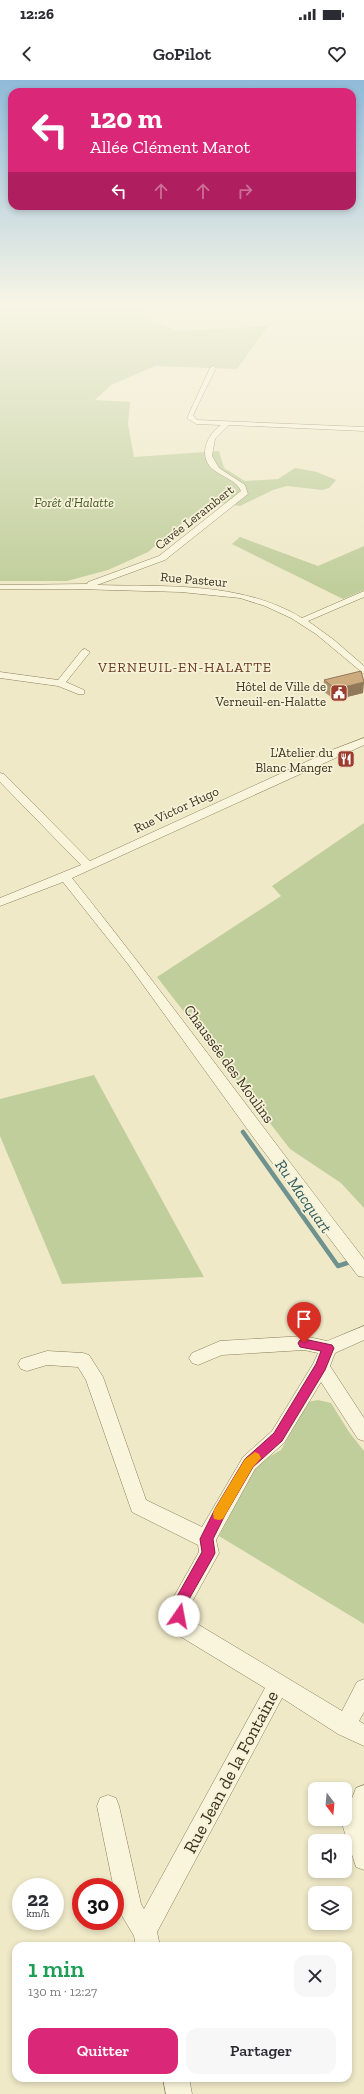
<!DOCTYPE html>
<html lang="fr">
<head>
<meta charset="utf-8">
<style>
  :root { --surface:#fff; --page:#f7f7f7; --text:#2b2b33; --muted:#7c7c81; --accent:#db2777 }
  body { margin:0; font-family:"Zilla Slab",serif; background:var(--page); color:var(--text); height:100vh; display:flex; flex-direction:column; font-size:15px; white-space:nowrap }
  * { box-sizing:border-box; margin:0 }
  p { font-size:13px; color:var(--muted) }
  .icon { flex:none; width:22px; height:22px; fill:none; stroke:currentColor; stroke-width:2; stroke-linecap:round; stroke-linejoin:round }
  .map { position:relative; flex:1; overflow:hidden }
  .side { position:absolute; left:12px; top:1862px; width:340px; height:140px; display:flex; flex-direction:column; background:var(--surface); border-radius:12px; box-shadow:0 2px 6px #0003 }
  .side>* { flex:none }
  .banner { position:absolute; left:8px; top:8px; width:348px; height:122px; border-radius:12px; box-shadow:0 2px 6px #0003; background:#db2777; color:#fff; overflow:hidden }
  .needle { width:26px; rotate:164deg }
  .tools { position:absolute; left:308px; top:1702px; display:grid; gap:8px }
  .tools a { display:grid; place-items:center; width:44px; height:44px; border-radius:8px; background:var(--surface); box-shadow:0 2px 6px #0003; font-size:20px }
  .speed { position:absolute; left:12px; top:1798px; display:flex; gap:8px; font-size:20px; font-weight:700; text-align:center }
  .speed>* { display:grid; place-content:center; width:52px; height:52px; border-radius:50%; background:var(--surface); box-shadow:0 2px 6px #0003; line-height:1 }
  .speed small { font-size:10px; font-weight:400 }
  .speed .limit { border:6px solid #d22; background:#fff; color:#111 }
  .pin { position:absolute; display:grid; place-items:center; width:34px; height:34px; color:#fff; margin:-41px -17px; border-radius:50% 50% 50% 0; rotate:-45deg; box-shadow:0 0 4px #0007 }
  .pin .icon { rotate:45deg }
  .me { position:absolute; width:44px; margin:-22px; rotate:12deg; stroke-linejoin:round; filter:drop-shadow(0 0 3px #0008) }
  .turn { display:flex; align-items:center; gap:14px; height:84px; padding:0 16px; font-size:18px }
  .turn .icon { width:52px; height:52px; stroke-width:2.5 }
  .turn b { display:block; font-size:28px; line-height:34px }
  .lanes { display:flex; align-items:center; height:38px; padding:0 16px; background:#0003; justify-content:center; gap:20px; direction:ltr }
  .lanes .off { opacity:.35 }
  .round { display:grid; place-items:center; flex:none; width:42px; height:42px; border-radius:12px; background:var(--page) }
  .summary { display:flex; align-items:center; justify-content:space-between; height:68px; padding:0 16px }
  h1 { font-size:24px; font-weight:600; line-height:30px; color:#1e9e55 }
  .primary-button { display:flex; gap:8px; margin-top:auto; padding:8px 16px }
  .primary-button a { flex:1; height:46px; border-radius:12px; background:var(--accent); color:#fff; font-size:16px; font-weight:600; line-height:46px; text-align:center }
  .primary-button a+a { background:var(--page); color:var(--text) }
  .status { display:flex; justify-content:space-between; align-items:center; height:28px; padding:0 20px; background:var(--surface); direction:ltr }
  .status svg { height:11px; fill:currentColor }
  header { display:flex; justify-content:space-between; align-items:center; height:52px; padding:0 16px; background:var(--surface); font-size:18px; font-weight:600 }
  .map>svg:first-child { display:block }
  .green { fill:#c0ce9b }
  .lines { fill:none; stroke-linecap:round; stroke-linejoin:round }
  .stream { stroke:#6f928f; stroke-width:4.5 }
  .minor-casing { stroke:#8b7d5c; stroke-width:1 }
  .minor { fill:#f9f5dc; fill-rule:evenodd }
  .wall { fill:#b0936c }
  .shaded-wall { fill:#907858 }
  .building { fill:#cdab7e; stroke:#907858 }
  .route { fill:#db2777; stroke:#8e194d }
  .slow { fill:#f59e0b }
  .labels { text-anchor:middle; stroke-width:3.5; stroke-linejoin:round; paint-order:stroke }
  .far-park-label { font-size:13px; font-style:italic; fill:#445827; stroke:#f6f2d8 }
  .far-street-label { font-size:13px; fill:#3c3220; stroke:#f6f2d8 }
  .far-poi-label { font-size:13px; fill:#3c3220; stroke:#f6f2d8; text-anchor:end }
  .far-quarter-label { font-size:14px; letter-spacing:1px; fill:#693a1f; stroke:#f6f2d8 }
  .street-label { font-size:15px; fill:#3c3220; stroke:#f6f2d8 }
  .water-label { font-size:16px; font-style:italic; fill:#2f585b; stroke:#f6f2d8 }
  .near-street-label { font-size:18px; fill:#3c3220; stroke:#f6f2d8 }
</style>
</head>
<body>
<div class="status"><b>12:26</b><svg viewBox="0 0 49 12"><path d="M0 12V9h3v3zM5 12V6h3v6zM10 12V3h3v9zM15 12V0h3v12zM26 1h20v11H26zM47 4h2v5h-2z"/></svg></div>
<header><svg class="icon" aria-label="back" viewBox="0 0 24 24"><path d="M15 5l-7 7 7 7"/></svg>GoPilot<svg class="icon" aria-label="heart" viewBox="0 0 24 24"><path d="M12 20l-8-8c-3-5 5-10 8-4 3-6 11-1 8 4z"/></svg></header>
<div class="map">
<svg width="364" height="2014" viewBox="0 0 364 2014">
  <rect width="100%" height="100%" fill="#efe9c8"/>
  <!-- green -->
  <path class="green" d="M0,226h113l66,25 89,-5 -31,43 -82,-3 -44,19 -16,15 35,2 -2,22 6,33 85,-6 5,17 21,13 33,-2 17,-11 22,4 19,8 -7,8 -7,2 -35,-4 -14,4 -33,16 -23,-4 -30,17 -39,33 -40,18 -41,11h-67z
    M115,226h70l-52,7z
    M240,457l78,29 46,-20v44l-21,9 -111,-55z
    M364,743v385l-23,-25 -51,-34 -133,-172 124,-81 -9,-10z
    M94,995l110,202 -142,7 -62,-148v-37z
    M318,1320l13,3 18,29 15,19v173l-145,-88 39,-73 23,-13 27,-48z"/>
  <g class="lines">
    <!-- stream -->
    <path class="stream" d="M243,1052l95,134 9,-3"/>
    <defs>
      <path id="minor" d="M360,226h4v2l-3,-1z
        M213,286l3,2 -23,47 4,5 167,7v4l-135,-6 -14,14 -3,17 7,12 26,17 3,9 -83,66 -68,25c68,2 144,-4 205,33l62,-27v6l-56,24 26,19 30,26v8l-48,-40 -25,-16 -26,-12 -25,-8 -59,-6 -105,-3h-76v-4l87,-1 1,-2 71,-26 82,-65c-7,-17 -37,-15 -36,-40 1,-11 7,-19 16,-26l-25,-1 -9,-6 23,-50z
        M85,569l5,3 -24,30 18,8v4h-6l-20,-8 -58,-8v-6l58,8 24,-30z
        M364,658v7l-292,133c100,125 194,255 292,381v18l-6,-1 -102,-135 -128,-177 -65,-82 -63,24v-8l81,-33 -81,-83v-9l4,1 86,87 242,-111z
        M364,1246v14l-29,13 -5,13 34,52v23l-6,-2 -37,-57 -37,61 -29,26 -39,71 3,13 -31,56 1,10 153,92 15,-29 7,-3v33l-5,9 5,3v22l-26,-12 -56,-36 -125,234 3,14h-24l-2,-10 -16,-27 -21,-103 3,-8 8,-3 8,3 3,8 22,98 3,5 121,-221 -92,-56 -3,-7 -2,-18 31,-55 -1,-7 -66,-33 -46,-132 -8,-13 -31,-2 -20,6 -6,-2 -3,-5 3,-5 26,-8 36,2 6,2 14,22 43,123 56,27 41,-70 29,-26 41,-67 5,-11 -14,-3 -82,5 -24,10 -6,-2 -3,-5 3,-5 28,-12 84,-5 23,5z
        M364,1705v85l-8,-3 -14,-43 14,-36z
        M163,1998h26l3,16h-26z"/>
    </defs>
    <!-- minor casing -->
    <use href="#minor" class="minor-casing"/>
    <!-- minor -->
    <use href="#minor" class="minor"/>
  </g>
  <!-- wall -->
  <path class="wall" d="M324,600l39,13 -28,7 -12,-9z"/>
  <!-- shaded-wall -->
  <path class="shaded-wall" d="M364,602l-1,11 -28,7 1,-11z"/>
  <!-- building -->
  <path class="building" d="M361,591l3,11 -28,7 -12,-9z"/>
  <!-- sky -->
  <linearGradient id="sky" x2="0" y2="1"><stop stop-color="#8fbad8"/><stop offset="0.44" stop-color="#f8f5e6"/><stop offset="1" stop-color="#f8f5e6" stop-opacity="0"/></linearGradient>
  <rect width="364" height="508" fill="url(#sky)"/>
  <!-- route -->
  <path class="route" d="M304,1259l28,6 2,3 -9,22 -43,71 -29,26 -28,48 -12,24 2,14 -2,4 -29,51 2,8 -2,4 -5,2 -5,-2 -3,-13 31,-55 -2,-13 16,-32 29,-48 29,-26 42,-69 5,-13 -21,-4 -2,-4 2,-3z"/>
  <!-- slow -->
  <path class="slow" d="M255,1372l4,2 2,4 -8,9 -30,52 -4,1 -5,-1 -1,-5 1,-4 31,-51z"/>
  <!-- icons -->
  <defs>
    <symbol id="civic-square" viewBox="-11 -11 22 22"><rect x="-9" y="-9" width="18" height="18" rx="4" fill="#9b3c2c" stroke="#f6f2d8"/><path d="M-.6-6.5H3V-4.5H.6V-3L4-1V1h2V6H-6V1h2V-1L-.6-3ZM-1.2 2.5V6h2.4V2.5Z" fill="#fff"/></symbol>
    <symbol id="restaurant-square" viewBox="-11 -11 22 22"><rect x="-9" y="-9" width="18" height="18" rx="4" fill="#9b3c2c" stroke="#f6f2d8"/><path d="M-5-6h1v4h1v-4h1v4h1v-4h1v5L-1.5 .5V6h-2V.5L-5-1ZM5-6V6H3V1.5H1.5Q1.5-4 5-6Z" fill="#fff"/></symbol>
  </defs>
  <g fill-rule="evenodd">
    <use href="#civic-square" x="329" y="603" width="20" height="20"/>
    <use href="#restaurant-square" x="336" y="669" width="20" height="20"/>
  </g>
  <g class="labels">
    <!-- far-park labels -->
    <g class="far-park-label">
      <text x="74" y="427">Forêt d'Halatte</text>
    </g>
    <!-- far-street labels -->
    <g class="far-street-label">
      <text transform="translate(194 437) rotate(-38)" y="5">Cavée Lerambert</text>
      <text transform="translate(194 499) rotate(5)" y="5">Rue Pasteur</text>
      <text transform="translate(176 729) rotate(-25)" y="5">Rue Victor Hugo</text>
    </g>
    <!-- far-poi labels -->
    <g class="far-poi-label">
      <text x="326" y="611">Hôtel de Ville de<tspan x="326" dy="15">Verneuil-en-Halatte</tspan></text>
      <text x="333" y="677">L'Atelier du<tspan x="333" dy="15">Blanc Manger</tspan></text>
    </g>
    <!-- far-quarter labels -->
    <g class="far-quarter-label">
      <text x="185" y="592">VERNEUIL-EN-HALATTE</text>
    </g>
    <!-- street labels -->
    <g class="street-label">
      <text transform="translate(229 984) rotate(54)" y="5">Chaussée des Moulins</text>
    </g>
    <!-- water labels -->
    <g class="water-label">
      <text transform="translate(304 1116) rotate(55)" y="6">Ru Macquart</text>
    </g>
    <!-- near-street labels -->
    <g class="near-street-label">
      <text transform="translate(231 1692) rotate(-62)" y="6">Rue Jean de la Fontaine</text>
    </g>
  </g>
</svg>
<div class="tools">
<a><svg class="needle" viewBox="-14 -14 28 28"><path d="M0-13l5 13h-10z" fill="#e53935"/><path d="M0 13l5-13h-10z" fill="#7c7c81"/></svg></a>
<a><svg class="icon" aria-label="sound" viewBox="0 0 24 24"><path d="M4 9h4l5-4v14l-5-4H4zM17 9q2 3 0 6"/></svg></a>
<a><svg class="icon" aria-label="layers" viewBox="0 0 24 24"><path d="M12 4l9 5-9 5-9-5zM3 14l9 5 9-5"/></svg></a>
</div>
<div class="speed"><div>22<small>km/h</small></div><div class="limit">30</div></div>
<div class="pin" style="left:304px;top:1263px;background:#d93025"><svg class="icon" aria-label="arrive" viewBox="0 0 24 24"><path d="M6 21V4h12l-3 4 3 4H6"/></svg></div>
<svg class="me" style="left:179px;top:1536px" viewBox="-20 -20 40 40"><circle r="19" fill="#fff"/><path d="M0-13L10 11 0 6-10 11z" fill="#db2777"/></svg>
<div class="banner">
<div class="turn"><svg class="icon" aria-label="left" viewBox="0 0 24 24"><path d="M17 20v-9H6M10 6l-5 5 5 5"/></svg><div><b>120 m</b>Allée Clément Marot</div></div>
<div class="lanes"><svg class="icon" aria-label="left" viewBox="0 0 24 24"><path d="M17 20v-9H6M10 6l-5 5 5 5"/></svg><svg class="icon off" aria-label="ahead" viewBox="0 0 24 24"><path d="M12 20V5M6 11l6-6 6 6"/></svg><svg class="icon off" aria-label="ahead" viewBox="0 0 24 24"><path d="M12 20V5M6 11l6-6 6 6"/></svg><svg class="icon off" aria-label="right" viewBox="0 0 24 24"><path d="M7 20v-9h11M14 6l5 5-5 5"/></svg></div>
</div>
<section class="side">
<div class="summary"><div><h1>1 min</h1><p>130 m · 12:27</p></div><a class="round"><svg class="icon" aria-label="close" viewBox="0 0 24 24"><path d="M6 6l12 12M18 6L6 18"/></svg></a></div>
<div class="primary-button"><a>Quitter</a><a>Partager</a></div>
</section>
</div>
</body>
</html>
